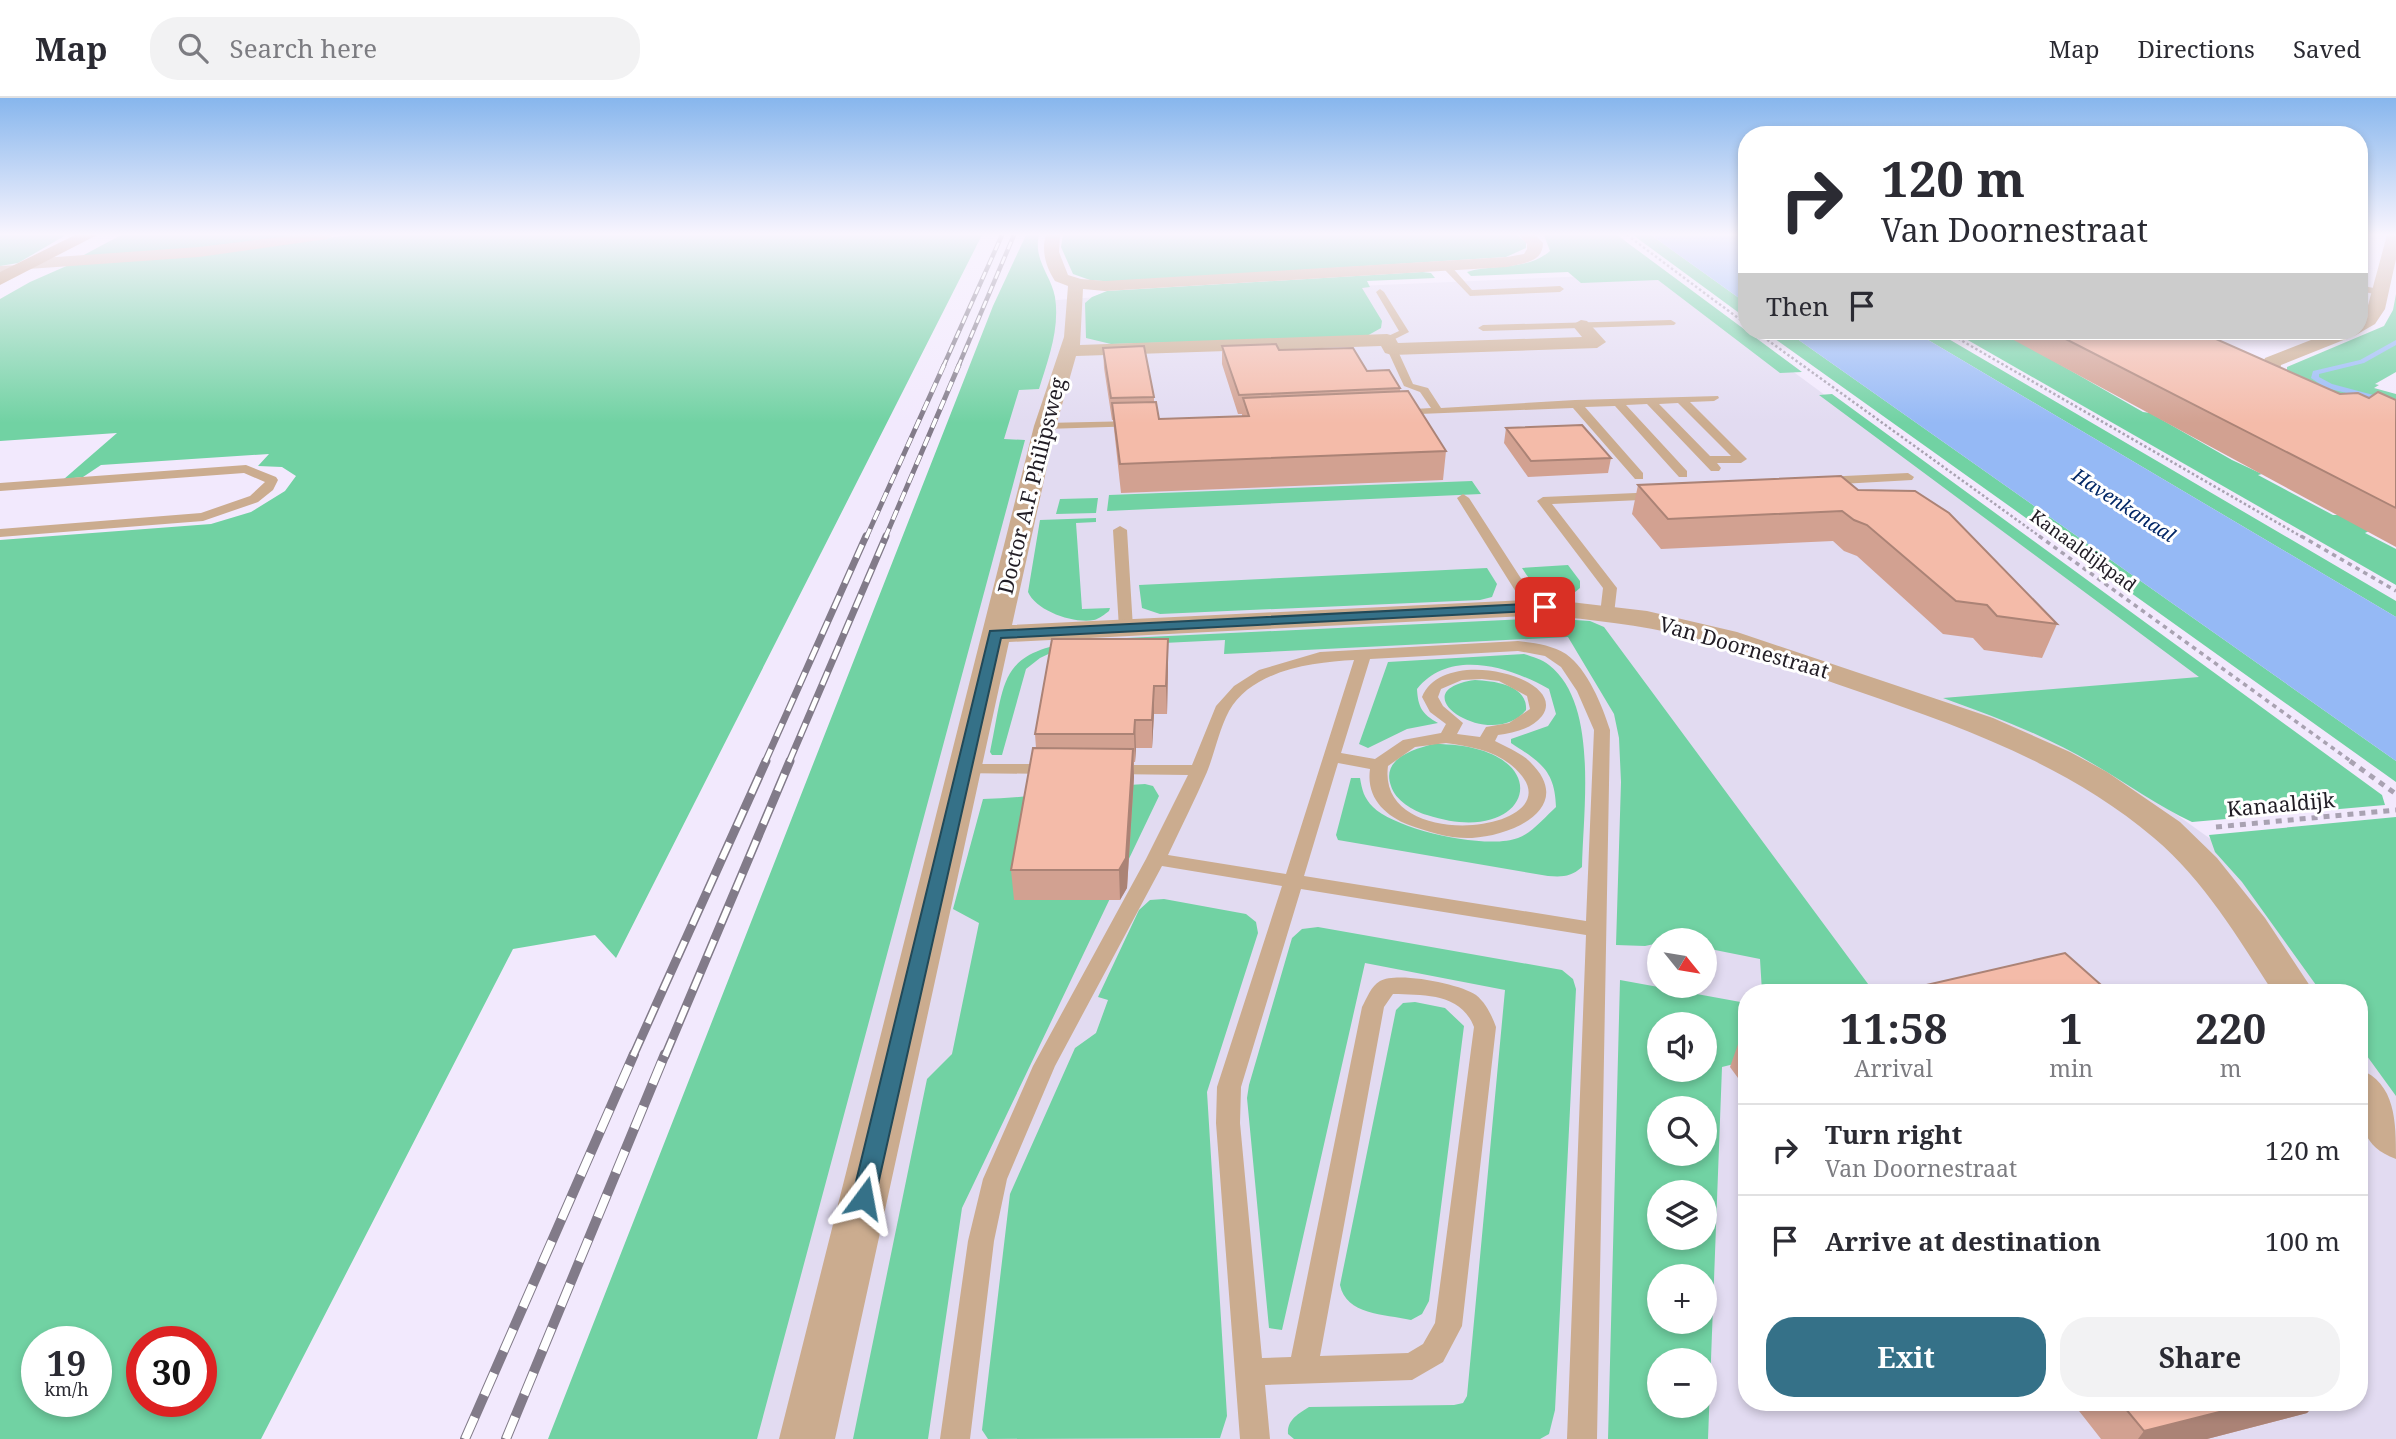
<!DOCTYPE html>
<html lang="en">
<head>
<meta charset="utf-8">
<style>
  :root { --surface:#fff; --page:#f2f2f3; --text:#2b2b33; --muted:#7c7c81; --line:#e1e1e2; --accent:#357188 }
  body { margin:0; font-family:"Noto Serif",serif; background:var(--page); color:var(--text); height:100vh; display:flex; flex-direction:column; font-size:26px; white-space:nowrap }
  * { box-sizing:border-box; margin:0 }
  p { font-size:23px; color:var(--muted) }
  .icon { flex:none; width:38px; height:38px; fill:none; stroke:currentColor; stroke-width:2; stroke-linecap:round; stroke-linejoin:round }
  .map { position:relative; flex:1; overflow:hidden }
  .panel { position:absolute; left:1738px; top:886px; width:630px; height:427px; display:flex; flex-direction:column; background:var(--surface); border-radius:28px; box-shadow:0 4px 10px #0003 }
  .panel>* { flex:none }
  .banner { position:absolute; left:1738px; top:28px; width:630px; height:214px; border-radius:28px; box-shadow:0 4px 10px #0003; background:#fff; color:var(--text); overflow:hidden }
  .needle { width:46px; rotate:120deg }
  .fabs { position:absolute; left:1647px; top:830px; display:grid; gap:14px }
  .fabs a { display:grid; place-items:center; width:70px; height:70px; border-radius:50%; background:var(--surface); box-shadow:0 4px 10px #0003; font-size:35px }
  .speed { position:absolute; left:21px; top:1228px; display:flex; gap:14px; font-size:35px; font-weight:700; text-align:center }
  .speed>* { display:grid; place-content:center; width:91px; height:91px; border-radius:50%; background:var(--surface); box-shadow:0 4px 10px #0003; line-height:1 }
  .speed small { font-size:18px; font-weight:400 }
  .speed .limit { border:10px solid #d22; background:#fff; color:#111 }
  .pin { position:absolute; display:grid; place-items:center; width:60px; height:60px; color:#fff; margin:-30px; border-radius:14px; box-shadow:0 4px 10px #0006 }
  .me { position:absolute; width:77px; margin:-38px; rotate:13deg; stroke-linejoin:round; filter:drop-shadow(0 0 5px #0008) }
  .turn { display:flex; align-items:center; gap:24px; height:147px; padding:0 28px; font-size:32px }
  .turn .icon { width:91px; height:91px; stroke-width:2.5 }
  .turn b { display:block; font-size:49px; line-height:60px }
  .then { display:flex; align-items:center; height:66px; padding:0 28px; background:#0003; gap:14px; font-size:26px }
  .eta { display:flex; justify-content:space-evenly; align-items:center; height:119px; text-align:center }
  .eta b { font-size:42px; font-weight:700; line-height:49px }
  .action { display:flex; gap:14px; margin-top:auto; padding:14px 28px }
  .action a { flex:1; height:80px; border-radius:28px; background:var(--accent); color:#fff; font-size:28px; font-weight:700; line-height:80px; text-align:center }
  .action a+a { background:var(--page); color:var(--text) }
  ul { padding:0; list-style:none }
  li { display:flex; align-items:center; gap:21px; height:91px; padding:0 28px; border-top:2px solid var(--line) }
  li div { flex:1 }
  li b { display:block; font-size:26px }
  li em { font-style:normal }
  header { display:flex; align-items:center; gap:42px; box-sizing:border-box; height:98px; padding:0 35px; background:var(--surface); border-bottom:2px solid var(--line) }
  header strong { font-size:33px }
  nav { display:flex; gap:38px; margin-inline-start:auto; font-size:24px }
  .search { width:490px; height:63px; background:var(--page); display:flex; align-items:center; gap:18px; box-sizing:border-box; padding:0 24px; border-radius:28px; color:var(--muted); font-size:26px }
  .map>svg:first-child { display:block }
  .industrial { fill:#e2dbf1; fill-rule:evenodd }
  .green { fill:#71d2a3; fill-rule:evenodd }
  .water { fill:#95b9f5 }
  .lines { fill:none; stroke-linecap:round; stroke-linejoin:round }
  .stream { fill:#95b9f5; fill-rule:evenodd }
  .path-far2 { stroke:#a9a2b2; stroke-width:2.5; stroke-dasharray:2.5 2.5; stroke-linecap:butt }
  .path-far1 { stroke:#a9a2b2; stroke-width:3.5; stroke-dasharray:4.5 4.5; stroke-linecap:butt }
  .path { stroke:#a9a2b2; stroke-width:5; stroke-dasharray:6 6; stroke-linecap:butt }
  .lane { fill:#cbac8f; fill-rule:evenodd }
  .street { fill:#cbac8f; fill-rule:evenodd }
  .secondary { fill:#b88b60; fill-rule:evenodd }
  .rail-far4-casing { stroke:#827b89; stroke-width:4.5 }
  .rail-far3-casing { stroke:#827b89; stroke-width:5 }
  .rail-far2-casing { stroke:#827b89; stroke-width:7 }
  .rail-far1-casing { stroke:#827b89; stroke-width:9 }
  .rail-casing { stroke:#827b89; stroke-width:10 }
  .rail-far4 { stroke:#fff; stroke-width:2.5; stroke-dasharray:8; stroke-linecap:butt }
  .rail-far3 { stroke:#fff; stroke-width:3.5; stroke-dasharray:10; stroke-linecap:butt }
  .rail-far2 { stroke:#fff; stroke-width:4.5; stroke-dasharray:14; stroke-linecap:butt }
  .rail-far1 { stroke:#fff; stroke-width:6; stroke-dasharray:18; stroke-linecap:butt }
  .rail { stroke:#fff; stroke-width:8; stroke-dasharray:24; stroke-linecap:butt }
  .wall { fill:#d2a191 }
  .shaded-wall { fill:#ab8376 }
  .building { fill:#f4bba9; stroke:#ab8376; stroke-width:2 }
  .route { fill:#357188; stroke:#224958; stroke-width:2 }
  .labels { text-anchor:middle; stroke-width:6; stroke-linejoin:round; paint-order:stroke }
  .far-street-label { font-size:18px; fill:#211d25; stroke:#fff }
  .far-water-label { font-size:19px; font-style:italic; fill:#022766; stroke:#fff }
  .street-label { font-size:21px; fill:#211d25; stroke:#fff }
</style>
</head>
<body>
<header>
<strong>Map</strong>
<div class="search"><svg class="icon" aria-label="search" viewBox="0 0 24 24"><circle cx="10" cy="10" r="6"/><path d="M15 15l6 6"/></svg>Search here</div>
<nav><a>Map</a><a>Directions</a><a>Saved</a></nav>
</header>
<div class="map">
<svg width="2396" height="1341" viewBox="0 0 2396 1341">
  <rect width="100%" height="100%" fill="#f2e9fd"/>
  <!-- industrial -->
  <path class="industrial" d="M1659,175l564,415 -174,48 92,53 89,64 98,139h-582v410h613v-365l37,53v349h-1845l450,-1135 97,-7zM1659,842h45v45h-45zM1659,926h45v45h-45zM1659,1010h45v45h-45zM1659,1094h45v45h-45zM1659,1178h45v45h-45zM1659,1262h45v45h-45z"/>
  <!-- green -->
  <path class="green" d="M0,137h66l-48,28 -18,3z
    M121,137h191l-72,10 -158,11z
    M349,137h633l-366,723 -21,-23 -82,14 -252,490h-261v-899l211,-16 40,-12 34,-21 11,-15 -14,-9 -24,-1 11,-12 -168,11 -18,12 -19,2 53,-46 -117,8v-142l30,-17 41,-18 161,-13zM37,1244h59v60h-59zM142,1244h59v60h-59z
    M1026,137h13c-6,25 12,40 16,62 5,32 -7,63 -16,92l-20,1 -15,49 21,1 -268,999h-209l445,-1133z
    M1063,137h454l9,7v6l-20,9 -391,25 -25,-2 -17,-6 -12,-27z
    M1544,137h73l185,137 -22,1 -122,-93 -77,3 -13,-11 -97,4 -4,-4c27,-8 60,-1 83,-21z
    M1633,137h18l95,68v15z
    M1422,174l9,1 4,5 -68,3 3,6 -8,1 20,33 -1,7 -16,9 -254,7 -25,-6 -1,-35 7,-6 15,-6z
    M2396,196v78l-21,12 4,1 -5,3 22,6v16l-67,-17 -42,-22v-4l97,-41 9,-16z
    M1764,233h22l610,430v21z
    M1913,233h22l461,270v16z
    M1952,233h43l15,5 133,76 7,1 82,47 30,14 -4,1 75,40h8l28,16 -4,2 31,16v36z
    M1832,296l550,401 3,10 -193,17c-34,-16 -64,-38 -97,-57 -48,-29 -99,-48 -152,-67l256,-21 -380,-282z
    M1472,383l9,13 -374,17 2,-16z
    M1098,400l-2,15 -40,1 4,-15z
    M1096,420v4l-20,1 6,86 28,-1 -1,3c-4,3 -10,8 -15,9 -20,4 -58,-9 -66,-28l12,-72z
    M1568,467l12,16v7c-26,24 -44,2 -58,-20z
    M1487,470l10,16 -5,13 -12,3 -320,14 -18,-6 -3,-23z
    M1545,520l45,3 14,6 270,365h-112l-2,-33 -55,-11 -1,-8h-45v3l-14,3 -29,-1 5,-163 -2,-44 -5,-24 -46,-77 -344,17 1,-14 -164,8 -21,10 -14,11 -24,86h-10l-2,-3c16,-76 8,-100 95,-112z
    M1524,556c9,3 18,5 25,11 50,39 34,145 33,202 -11,10 -20,10 -34,9l-210,-36 -2,-5 15,-57h9c2,12 4,20 13,29 23,23 114,43 145,31 14,-5 27,-21 38,-31 -1,-37 -16,-45 -45,-64v-4l37,-13 8,-12 -7,-25c-39,-22 -99,-41 -132,0 1,18 5,25 21,34l-31,6 -39,19 -9,-4 29,-82z
    M1475,582c19,1 53,5 51,30 -34,43 -130,-19 -51,-30z
    M1434,646c129,0 102,107 -7,71 -14,-4 -32,-15 -36,-29 -10,-27 22,-37 43,-42z
    M1145,686l8,2 6,10 -197,412 -34,231h-75l74,-360 25,-25 27,-131 -26,-14 30,-110c55,-1 107,-13 162,-15z
    M2396,719v279l-37,-51v-53h-38l-79,-110 -27,-30 -6,-17z
    M1164,801l82,15 10,8 2,11 -51,159 20,324 -7,22 -232,1 -6,-9 28,-236 65,-146 21,-15 12,-33 -10,-3 41,-87 11,-10z
    M1318,829l244,43 11,9 3,10 -21,421 -6,24 -9,5h-246l-6,-5c-1,-14 10,-20 21,-27l145,-2 9,-2 4,-7 38,-406 -140,-27 -83,367 -13,-2 -22,-230 2,-13 43,-147 10,-9z
    M1620,882l126,23v58l-24,6 -14,372h-100zM1659,926h45v45h-45zM1659,1010h45v45h-45zM1659,1094h45v45h-45zM1659,1178h45v45h-45zM1659,1262h45v45h-45z
    M1415,904l30,6 19,18 -35,275 -7,13 -11,6c-27,-6 -65,-5 -71,-35l56,-275 7,-7z"/>
  <!-- water -->
  <path class="water" d="M1651,137h95v68z
    M1786,233h127l483,286v144z"/>
  <g class="lines">
    <!-- stream -->
    <path class="stream" d="M2396,242v5l-32,18 -45,11v3l13,7 64,17v4l-70,-17 -15,-10 2,-7 47,-11z"/>
    <!-- path-far2 -->
    <path class="path-far2" d="M1627,137l119,89
      M1755,233l287,207
      M1945,233l359,207"/>
    <!-- path-far1 -->
    <path class="path-far1" d="M2039,438l313,226
      M2301,438l95,55"/>
    <!-- path -->
    <path class="path" d="M2350,663l46,33
      M2216,729l180,-17"/>
    <!-- lane -->
    <path class="lane" d="M1444,167h6l22,25 88,-4 4,3 -4,3 -90,4 -26,-27z
      M0,168l20,-1 4,3 -24,4z
      M2359,187l24,5 1,2 -4,3 -21,-4z
      M1380,191l4,3 25,40 -22,11 -3,-1v-4l15,-7 -23,-39z
      M1671,222l5,3 -2,2 -191,6 -5,-3 5,-3z
      M1392,248l5,3 16,35 15,4 13,20 134,-8 143,-4 1,2 -5,3 -24,1 57,57 -6,4h-24l4,5 -2,3h-8l-64,-67 -21,1 61,66v6h-8l-64,-71 -30,1 58,66v6h-8l-62,-71 -179,7v-4l4,-1 33,-2 -11,-16 -16,-6 -17,-37zM1678,305l53,53h-21l-51,-52z
      M1136,323l4,1v4l-95,3 -6,-3 6,-3z
      M246,367l30,12 2,3 -5,10 -15,12 -55,19 -203,16v-8l201,-16 49,-17 15,-14 -21,-9 -244,18v-8z
      M1908,375l6,4 -2,3 -89,5 -6,-4 6,-4z
      M1659,394l4,1v6l-111,5 65,84 -3,26 -7,4 -5,-1 -2,-3 3,-26 -66,-87 6,-4z
      M1463,396l6,4 71,110 -2,3 -5,1 -7,-4 -69,-110z
      M1120,428l7,4 6,98 -7,4 -7,-4 -6,-98z
      M1518,543c16,2 34,4 48,13 22,16 36,51 44,76l-13,709h-30l19,-504 -285,-46 -60,198 -1,36 22,235 29,-1 71,-350c5,-9 9,-21 18,-26 17,-10 81,3 96,14 10,8 16,21 20,32l-34,299 -19,36 -31,18 -147,5 5,54h-30l-24,-316 1,-36 65,-201 -120,-20 -107,200 -48,113 -13,62 -24,198h-30l28,-198 15,-62 50,-113 113,-207 42,-84 -77,-1 -9,-5 3,-4h87l24,-59 18,-20 25,-16 61,-18zM1518,553l27,5 16,11 16,24 17,39 -8,191 -282,-45 34,-113 32,6c-4,28 14,46 39,56 20,7 41,14 63,13 42,-2 106,-32 56,-78 -9,-8 -22,-13 -33,-19l3,-6c15,-2 34,-6 44,-19 28,-38 -99,-72 -120,-19l8,15 16,12 -5,9 -38,7 -28,19 -34,-6 29,-94zM1354,562l-68,214 -118,-19c13,-28 27,-55 39,-83 8,-20 12,-42 22,-61 23,-41 84,-49 125,-51zM1482,581l17,2 28,15 3,13 -21,14 -23,4 -6,10 -23,-3 6,-11 -20,-17 -5,-9 3,-8 21,-9zM1446,645c29,4 57,9 76,33 44,57 -146,78 -134,-10l27,-19zM1393,896c31,1 68,-1 81,33l-39,296 -12,21 -15,9 -88,3 64,-349z
      M964,666h87l9,5 -9,5 -93,-1 -3,-4z"/>
    <!-- street -->
    <path class="street" d="M295,137h39l-7,4 -128,18 -171,12 -8,-5 8,-5 171,-12z
      M1046,137h14l-1,17 9,23 13,4 24,2 402,-24 17,-3 3,-5v-5l-8,-9h16l8,8c0,20 -21,20 -36,24l-402,24 -22,-2 -3,56 307,-11 7,2 4,7 184,-6 -10,-12 9,-5 6,1 19,21 -9,6 -205,7 -7,-2 -4,-7 -305,10 -20,70 -44,199 533,-26 102,12 90,21 256,86 77,34 37,20 73,50 37,36 48,60 49,74h-41c-35,-54 -69,-112 -119,-154 -86,-73 -192,-111 -297,-147 -56,-19 -113,-41 -171,-55 -46,-11 -94,-16 -141,-21l-536,27 -174,797h-56l255,-1013 30,-89 4,-51 -13,-5c-9,-14 -14,-30 -9,-46z
      M2387,137h9v24l-11,50 -10,15 -19,11 -75,30 -1,5 3,3 26,12 3,4 -3,4c-16,4 -39,-9 -49,-22l5,-13 69,-27h25v-13l8,-9z
      M2359,971c37,14 37,53 37,90 -43,-15 -37,-53 -37,-90z"/>
    <!-- secondary -->
    <path class="secondary" d="M75,137h22l-97,50v-13z"/>
    <defs>
      <path id="rail-far4" d="M943,269l59,-132
        M958,269l56,-132"/>
      <path id="rail-far3" d="M866,440l78,-173
        M885,440l74,-173"/>
      <path id="rail-far2" d="M765,664l101,-226
        M789,664l97,-226"/>
      <path id="rail-far1" d="M633,958l133,-295
        M665,958l125,-295"/>
      <path id="rail" d="M465,1341l169,-385
        M506,1341l159,-385"/>
    </defs>
    <!-- rail-far4 casing -->
    <use href="#rail-far4" class="rail-far4-casing"/>
    <!-- rail-far3 casing -->
    <use href="#rail-far3" class="rail-far3-casing"/>
    <!-- rail-far2 casing -->
    <use href="#rail-far2" class="rail-far2-casing"/>
    <!-- rail-far1 casing -->
    <use href="#rail-far1" class="rail-far1-casing"/>
    <!-- rail casing -->
    <use href="#rail" class="rail-casing"/>
    <!-- rail-far4 -->
    <use href="#rail-far4" class="rail-far4"/>
    <!-- rail-far3 -->
    <use href="#rail-far3" class="rail-far3"/>
    <!-- rail-far2 -->
    <use href="#rail-far2" class="rail-far2"/>
    <!-- rail-far1 -->
    <use href="#rail-far1" class="rail-far1"/>
    <!-- rail -->
    <use href="#rail" class="rail"/>
  </g>
  <!-- wall -->
  <path class="wall" d="M1997,233h204v1l139,62 56,6v147z
    M1222,248l57,4 88,21 33,17v3l46,60 -3,29 -322,13 -8,-73h-1l-8,-52 -1,-20 51,49v5l5,17 83,-3v-2h-4l-16,-50z
    M1506,330l105,30 -3,15 -80,4 -24,-34z
    M1638,387l220,5 199,134 -15,34 -58,-8 -11,-12 -30,-4 -86,-78 -13,-5 -11,-10 -172,8 -29,-35z
    M1168,568l-1,48h-13l-2,34h-16l-1,14h-1v15l-7,111 -7,12h-106l-3,-30 25,-122 -1,-14z
    M1744,929h2v62l-16,-22z
    M2072,1304h245l-10,11 -100,26h-106z"/>
  <!-- shaded-wall -->
  <path class="shaded-wall" d="M1168,541v27l-1,48 -1,-28z
    M1154,588v28l-2,34v-28z
    M1135,622l1,28 -1,14 -1,-28z
    M1133,651l1,28 -7,111 -7,12 -1,-30z
    M2259,1304h58l-10,11 -100,26h-69l6,-8z"/>
  <!-- building -->
  <path class="building" d="M2050,233h148l142,63 18,-1 11,5 9,-6 18,8v108z
    M1276,246l3,6 74,-2 14,23 22,-1 11,18 -161,7 -17,-49z
    M1144,248l10,51 -43,1 -8,-50z
    M1408,293l38,60 -326,13 -8,-61 44,-1 3,17 90,-3 -6,-18z
    M1582,327l29,33 -80,3 -25,-33z
    M1841,378l17,14 57,1 34,22 108,111 -60,-8 -10,-11 -31,-4 -89,-76 -13,-5 -12,-9 -174,8 -30,-34z
    M1052,541h116l-2,47h-12l-2,34h-17l-1,14h-99z
    M1033,650l100,1 -7,109 -7,12h-108z
    M2065,855l44,39h-213z
    M2120,1304h139l-115,29z"/>
  <!-- sky -->
  <linearGradient id="sky" x2="0" y2="1"><stop stop-color="#87b6ed"/><stop offset="0.42" stop-color="#f9f5fe"/><stop offset="1" stop-color="#f9f5fe" stop-opacity="0"/></linearGradient>
  <rect width="2396" height="325" fill="url(#sky)"/>
  <!-- route -->
  <path class="route" d="M1545,505l7,4 -2,3 -549,28 -126,560 -3,7 -8,3 -9,-3 -3,-7 138,-567z"/>
  <g class="labels">
    <!-- far-street labels -->
    <g class="far-street-label">
      <text transform="translate(2083 453) rotate(36)" y="6">Kanaaldijkpad</text>
    </g>
    <!-- far-water labels -->
    <g class="far-water-label">
      <text transform="translate(2124 407) rotate(33)" y="7">Havenkanaal</text>
    </g>
    <!-- street labels -->
    <g class="street-label">
      <text transform="translate(1032 388) rotate(-76)" y="7">Doctor A.F. Philipsweg</text>
      <text transform="translate(1744 550) rotate(16)" y="7">Van Doornestraat</text>
      <text transform="translate(2281 707) rotate(-5)" y="7">Kanaaldijk</text>
    </g>
  </g>
</svg>
<div class="fabs">
<a><svg class="needle" viewBox="-14 -14 28 28"><path d="M0-13l5 13h-10z" fill="#e53935"/><path d="M0 13l5-13h-10z" fill="#7c7c81"/></svg></a>
<a><svg class="icon" aria-label="sound" viewBox="0 0 24 24"><path d="M4 9h4l5-4v14l-5-4H4zM17 9q2 3 0 6"/></svg></a>
<a><svg class="icon" aria-label="search" viewBox="0 0 24 24"><circle cx="10" cy="10" r="6"/><path d="M15 15l6 6"/></svg></a>
<a><svg class="icon" aria-label="layers" viewBox="0 0 24 24"><path d="M12 4l9 5-9 5-9-5zM3 14l9 5 9-5"/></svg></a>
<a>+</a>
<a>−</a>
</div>
<div class="speed"><div>19<small>km/h</small></div><div class="limit">30</div></div>
<div class="pin" style="left:1545px;top:509px;background:#d93025"><svg class="icon" aria-label="arrive" viewBox="0 0 24 24"><path d="M6 21V4h12l-3 4 3 4H6"/></svg></div>
<svg class="me" style="left:864px;top:1100px" viewBox="-20 -20 40 40"><path d="M0-17L14 15 0 8-14 15z" fill="#357188" stroke="#fff" stroke-width="4"/></svg>
<div class="banner">
<div class="turn"><svg class="icon" aria-label="right" viewBox="0 0 24 24"><path d="M7 20v-9h11M14 6l5 5-5 5"/></svg><div><b>120 m</b>Van Doornestraat</div></div>
<div class="then">Then<svg class="icon" aria-label="arrive" viewBox="0 0 24 24"><path d="M6 21V4h12l-3 4 3 4H6"/></svg></div>
</div>
<section class="panel">
<div class="eta">
<div><b>11:58</b><p>Arrival</p></div>
<div><b>1</b><p>min</p></div>
<div><b>220</b><p>m</p></div>
</div>
<ul>
<li><svg class="icon" aria-label="right" viewBox="0 0 24 24"><path d="M7 20v-9h11M14 6l5 5-5 5"/></svg><div><b>Turn right</b><p>Van Doornestraat</p></div><em>120 m</em></li>
<li><svg class="icon" aria-label="arrive" viewBox="0 0 24 24"><path d="M6 21V4h12l-3 4 3 4H6"/></svg><div><b>Arrive at destination</b></div><em>100 m</em></li>
</ul>
<div class="action"><a>Exit</a><a>Share</a></div>
</section>
</div>
</body>
</html>
